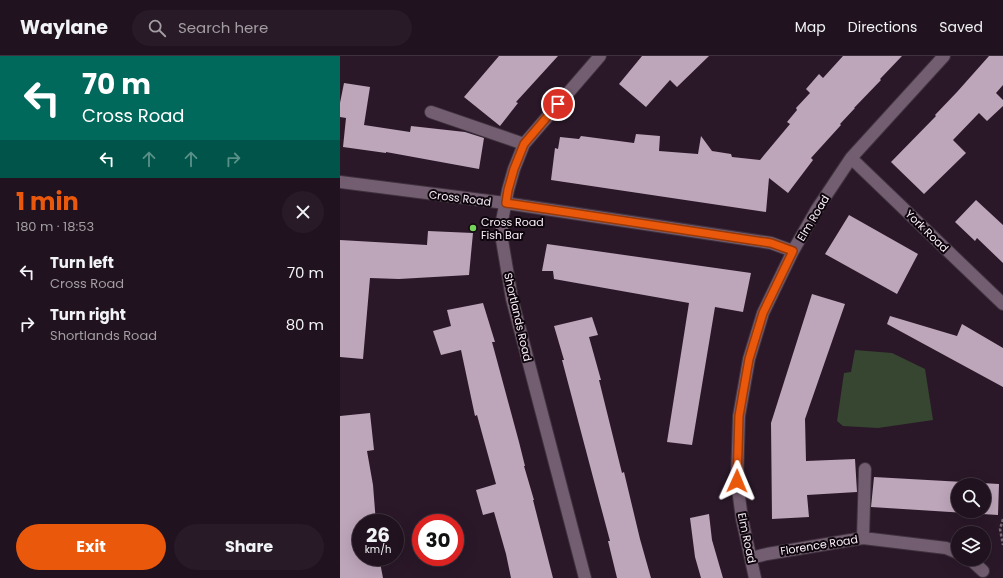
<!DOCTYPE html>
<html lang="en">
<head>
<meta charset="utf-8">
<style>
  :root { --surface:#20121e; --page:#281b27; --text:#f1f3f6; --muted:#a29ea4; --line:#3d323c; --accent:#ea580c }
  body { margin:0; font-family:Poppins,sans-serif; background:var(--page); color:var(--text); height:100vh; display:flex; flex-direction:column; font-size:15px; white-space:nowrap }
  * { box-sizing:border-box; margin:0 }
  p { font-size:13px; color:var(--muted) }
  .icon { flex:none; width:22px; height:22px; fill:none; stroke:currentColor; stroke-width:2; stroke-linecap:round; stroke-linejoin:round }
  .map { position:relative; flex:1; overflow:hidden }
  .panel { display:flex; flex-direction:column; background:var(--surface); width:340px }
  .panel>* { flex:none }
  .hud { background:#00695c; color:#fff; overflow:hidden }
  .fabs { position:absolute; left:611px; top:422px; display:grid; gap:8px }
  .fabs a { display:grid; place-items:center; width:40px; height:40px; border-radius:50%; background:var(--surface); box-shadow:0 4px 16px #0002,0 0 0 1px var(--line); font-size:20px }
  .speed { position:absolute; left:12px; top:458px; display:flex; gap:8px; font-size:20px; font-weight:700; text-align:center }
  .speed>* { display:grid; place-content:center; width:52px; height:52px; border-radius:50%; background:var(--surface); box-shadow:0 4px 16px #0002,0 0 0 1px var(--line); line-height:1 }
  .speed small { font-size:10px; font-weight:400 }
  .speed .limit { border:6px solid #d22; background:#fff; color:#111 }
  .pin { position:absolute; display:grid; place-items:center; width:34px; height:34px; color:#fff; margin:-17px; border:2px solid #fff; border-radius:50%; box-shadow:0 1px 4px #0007 }
  .me { position:absolute; width:44px; margin:-22px; rotate:1deg; stroke-linejoin:round; filter:drop-shadow(0 0 3px #0008) }
  .turn { display:flex; align-items:center; gap:14px; height:84px; padding:0 16px; font-size:18px }
  .turn .icon { width:52px; height:52px; stroke-width:2.5 }
  .turn b { display:block; font-size:28px; line-height:34px }
  .lanes { display:flex; align-items:center; height:38px; padding:0 16px; background:#0003; justify-content:center; gap:20px; direction:ltr }
  .lanes .off { opacity:.35 }
  .round { display:grid; place-items:center; flex:none; width:42px; height:42px; border-radius:21px; background:var(--page) }
  .overview { display:flex; align-items:center; justify-content:space-between; height:68px; padding:0 16px }
  h1 { font-size:24px; font-weight:700; line-height:30px; color:var(--accent) }
  .button { display:flex; gap:8px; margin-top:auto; padding:8px 16px }
  .button a { flex:1; height:46px; border-radius:24px; background:var(--accent); color:#fff; font-size:16px; font-weight:700; line-height:46px; text-align:center }
  .button a+a { background:var(--page); color:var(--text) }
  ul { padding:0; list-style:none }
  li { display:flex; align-items:center; gap:12px; height:52px; padding:0 16px }
  li div { flex:1 }
  li b { display:block; font-size:15px }
  li em { font-style:normal }
  header { display:flex; align-items:center; gap:24px; box-sizing:border-box; height:56px; padding:0 20px; background:var(--surface); border-bottom:1px solid var(--line) }
  header strong { font-size:19px }
  nav { display:flex; gap:22px; margin-inline-start:auto; font-size:14px }
  .search { width:280px; height:36px; background:var(--page); display:flex; align-items:center; gap:10px; box-sizing:border-box; padding:0 14px; border-radius:22px; color:var(--muted); font-size:15px }
  main { display:flex; flex:1; min-height:0 }
  .map>svg:first-child { display:block }
  .green { fill:#364631 }
  .building { fill:#bda5ba; fill-rule:evenodd }
  .lines { fill:none; stroke-linecap:round; stroke-linejoin:round }
  .minor-casing { stroke:#40323f; stroke-width:14 }
  .path { stroke:#786876; stroke-width:2.5; stroke-dasharray:3 2; stroke-linecap:butt }
  .minor { stroke:#735d70; stroke-width:12 }
  .route-casing { stroke:#983908; stroke-width:10 }
  .route { stroke:#ea580c; stroke-width:7 }
  .poi-dot { fill:#76d25a; stroke:#0e060d; stroke-width:1.5 }
  .labels { text-anchor:middle; stroke-width:4; stroke-linejoin:round; paint-order:stroke }
  .street-label { font-size:11px; fill:#faeef9; stroke:#0e060d }
  .poi-label { font-size:11px; fill:#faeef9; stroke:#0e060d; text-anchor:start }
</style>
</head>
<body>
<header>
<strong>Waylane</strong>
<div class="search"><svg class="icon" aria-label="search" viewBox="0 0 24 24"><circle cx="10" cy="10" r="6"/><path d="M15 15l6 6"/></svg>Search here</div>
<nav><a>Map</a><a>Directions</a><a>Saved</a></nav>
</header>
<main>
<section class="panel">
<div class="hud">
<div class="turn"><svg class="icon" aria-label="left" viewBox="0 0 24 24"><path d="M17 20v-9H6M10 6l-5 5 5 5"/></svg><div><b>70 m</b>Cross Road</div></div>
<div class="lanes"><svg class="icon" aria-label="left" viewBox="0 0 24 24"><path d="M17 20v-9H6M10 6l-5 5 5 5"/></svg><svg class="icon off" aria-label="ahead" viewBox="0 0 24 24"><path d="M12 20V5M6 11l6-6 6 6"/></svg><svg class="icon off" aria-label="ahead" viewBox="0 0 24 24"><path d="M12 20V5M6 11l6-6 6 6"/></svg><svg class="icon off" aria-label="right" viewBox="0 0 24 24"><path d="M7 20v-9h11M14 6l5 5-5 5"/></svg></div>
</div>
<div class="overview"><div><h1>1 min</h1><p>180 m · 18:53</p></div><a class="round"><svg class="icon" aria-label="close" viewBox="0 0 24 24"><path d="M6 6l12 12M18 6L6 18"/></svg></a></div>
<ul>
<li><svg class="icon" aria-label="left" viewBox="0 0 24 24"><path d="M17 20v-9H6M10 6l-5 5 5 5"/></svg><div><b>Turn left</b><p>Cross Road</p></div><em>70 m</em></li>
<li><svg class="icon" aria-label="right" viewBox="0 0 24 24"><path d="M7 20v-9h11M14 6l5 5-5 5"/></svg><div><b>Turn right</b><p>Shortlands Road</p></div><em>80 m</em></li>
</ul>
<div class="button"><a>Exit</a><a>Share</a></div>
</section>
<div class="map">
<svg width="663" height="522" viewBox="0 0 663 522">
  <rect width="100%" height="100%" fill="#2a1828"/>
  <!-- green -->
  <path class="green" d="M515,294l37,3 33,16 8,51 -55,8 -35,-2 -6,-5 7,-48 7,-1z"/>
  <!-- building -->
  <path class="building" d="M159,0h59l-42,46 2,1 -18,23 -36,-29z
    M302,0h67l-32,31 -7,-7 -24,27 -27,-23z
    M503,0h59l-22,23 1,1 -27,28h1l-15,16 1,1 -30,33 2,2 -25,33 -19,-15 -3,34 -215,-32 4,-32 3,1 2,-12 19,2 2,-3 53,7 2,-9 24,2 -1,15 39,3 3,-18 11,15 19,3 1,3 28,3 30,-36 -3,-2 10,-12 -1,-2 14,-15 -4,-4 13,-15 4,4z
    M649,0h14v29l-7,8 7,7v6l-16,15 -8,-8 -26,27 13,13 -42,41 -33,-32 45,-46 -1,-1 22,-23z
    M4,27l26,4 -6,38 46,7 1,-6 54,6 19,6 -5,31 -93,-17v1l-43,-6 3,-29 -6,-1v-14z
    M636,144l27,25v38l-26,-25 -2,3 -20,-19z
    M509,159l69,39 -21,40 -72,-40z
    M88,175l45,2 -4,42 -70,4 -29,-1 -7,81 -23,-2v-117l87,5z
    M207,188l204,29 -8,39 -28,-5 -23,138 -25,-3 22,-139 -135,-24 -1,-8h-11z
    M472,238l33,10 -40,115 1,42 49,-2 2,33 -50,3 2,22 -37,2 -1,-96z
    M143,247l12,39h-3l27,100 6,24h-1l10,34h-1l20,78h-42l-5,-24 -12,-42 -11,3 -7,-25 20,-6 -19,-69 -2,1 -14,-66 -20,5 -8,-24 18,-5 -4,-16z
    M550,260l67,20 5,-12 41,24v39l-116,-63z
    M252,261l6,18 -9,2 12,43h-2l23,93 2,-1 16,67 11,39h-34l-9,-37h2l-16,-60 -32,-121h2l-10,-34z
    M30,357l4,37 -7,1 6,34 3,38h-15v34h18l4,21h-43v-162z
    M534,421l125,7 -1,31 -127,-8zM618,429h26v26h-26z
    M369,458l3,26 11,38h-22l-6,-21 -5,-39z"/>
  <g class="lines">
    <defs>
      <path id="minor" d="M91,56l93,32
        M511,102l152,146
        M0,126l165,21 266,40 22,8
        M523,482l2,-69
        M411,502l16,-4 96,-16 83,10 12,5
        M630,503l13,12
        M245,522l-73,-279 -10,-59v-19l6,-31 6,-21 10,-25 76,-88
        M415,522l-13,-59 -5,-38 2,-65 10,-57 14,-46 30,-62 24,-42 34,-51 93,-102"/>
    </defs>
    <!-- minor casing -->
    <use href="#minor" class="minor-casing"/>
    <!-- path -->
    <path class="path" d="M663,463l-3,10 3,16"/>
    <!-- minor -->
    <use href="#minor" class="minor"/>
  </g>
  <g class="lines">
    <defs>
      <path id="route" d="M218,48l-34,40 -10,25 -6,21 -2,13 265,40 22,8 -30,62 -14,46 -10,57 -2,65"/>
    </defs>
    <!-- route casing -->
    <use href="#route" class="route-casing"/>
    <!-- route -->
    <use href="#route" class="route"/>
  </g>
  <!-- markers -->
  <circle class="poi-dot" cx="133" cy="172" r="4"/>
  <g class="labels">
    <!-- street labels -->
    <g class="street-label">
      <text transform="translate(120 142) rotate(7)" y="4">Cross Road</text>
      <text transform="translate(473 162) rotate(-59)" y="4">Elm Road</text>
      <text transform="translate(587 175) rotate(44)" y="4">York Road</text>
      <text transform="translate(178 261) rotate(77)" y="4">Shortlands Road</text>
      <text transform="translate(407 482) rotate(78)" y="4">Elm Road</text>
      <text transform="translate(479 489) rotate(-9)" y="4">Florence Road</text>
    </g>
    <!-- poi labels -->
    <g class="poi-label">
      <text x="141" y="170">Cross Road<tspan x="141" dy="13">Fish Bar</tspan></text>
    </g>
  </g>
</svg>
<div class="fabs">
<a><svg class="icon" aria-label="search" viewBox="0 0 24 24"><circle cx="10" cy="10" r="6"/><path d="M15 15l6 6"/></svg></a>
<a><svg class="icon" aria-label="layers" viewBox="0 0 24 24"><path d="M12 4l9 5-9 5-9-5zM3 14l9 5 9-5"/></svg></a>
</div>
<div class="speed"><div>26<small>km/h</small></div><div class="limit">30</div></div>
<div class="pin" style="left:218px;top:48px;background:#d93025"><svg class="icon" aria-label="arrive" viewBox="0 0 24 24"><path d="M6 21V4h12l-3 4 3 4H6"/></svg></div>
<svg class="me" style="left:397px;top:425px" viewBox="-20 -20 40 40"><path d="M0-17L14 15 0 8-14 15z" fill="#ea580c" stroke="#fff" stroke-width="4"/></svg>
</div>
</main>
</body>
</html>
